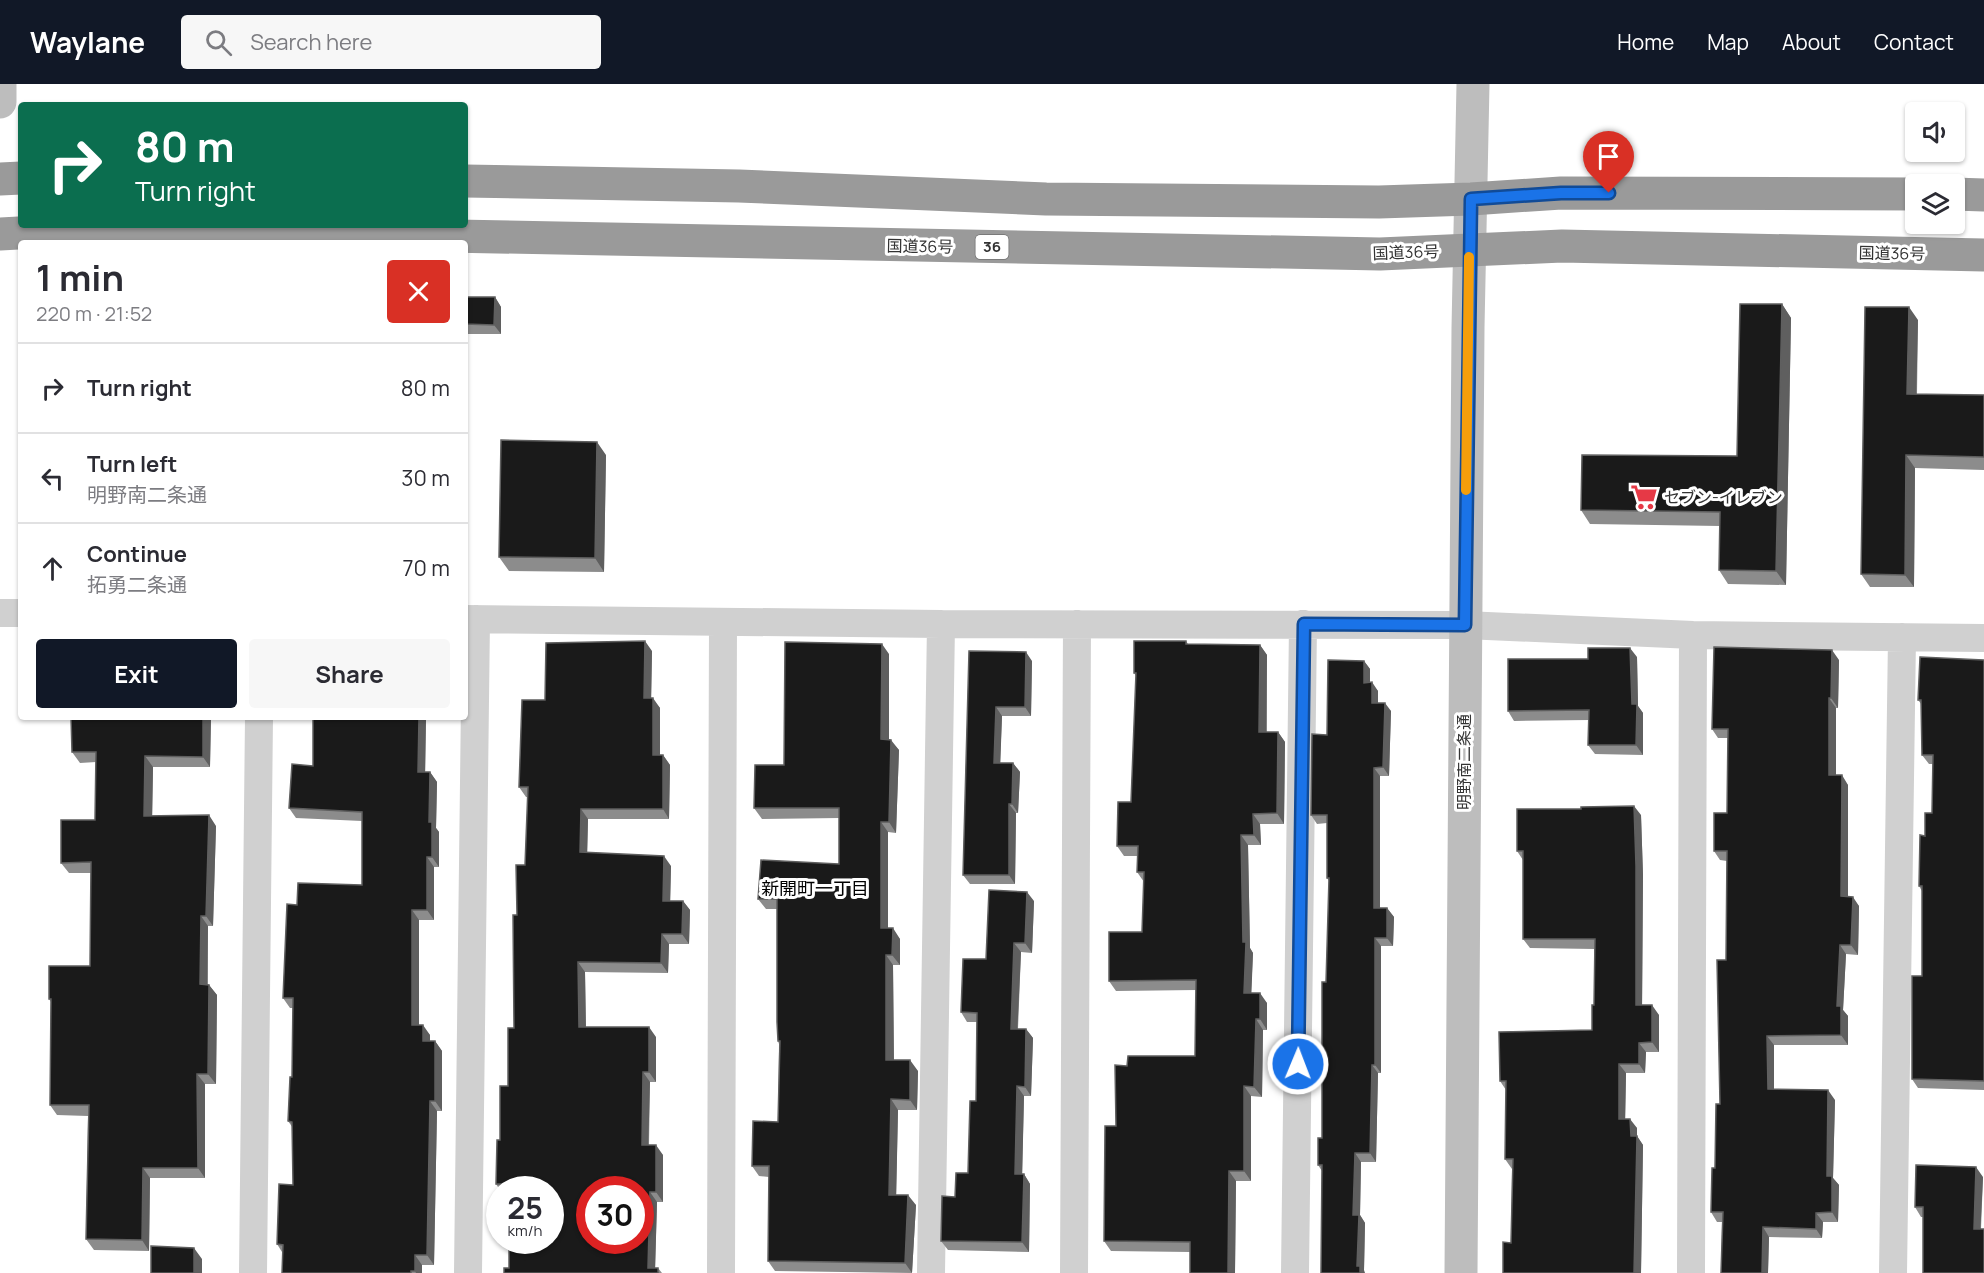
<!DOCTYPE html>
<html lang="en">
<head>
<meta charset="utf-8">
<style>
  :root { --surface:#fff; --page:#f7f7f7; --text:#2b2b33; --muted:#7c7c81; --line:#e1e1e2; --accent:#111827 }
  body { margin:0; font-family:Manrope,"Noto Sans JP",sans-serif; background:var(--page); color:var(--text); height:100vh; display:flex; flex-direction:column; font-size:22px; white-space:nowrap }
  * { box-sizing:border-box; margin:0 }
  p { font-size:20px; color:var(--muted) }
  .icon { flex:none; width:33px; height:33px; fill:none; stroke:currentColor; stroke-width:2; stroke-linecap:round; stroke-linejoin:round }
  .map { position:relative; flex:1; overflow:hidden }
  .sheet { position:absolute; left:18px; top:156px; width:450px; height:480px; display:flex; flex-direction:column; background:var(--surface); border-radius:6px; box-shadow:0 2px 4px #0004 }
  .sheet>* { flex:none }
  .top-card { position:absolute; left:18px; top:18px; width:450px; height:126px; border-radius:6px; box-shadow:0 2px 4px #0004; background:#0b6e4f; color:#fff; overflow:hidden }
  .tools { position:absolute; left:1905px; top:18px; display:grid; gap:12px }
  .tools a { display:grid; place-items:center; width:60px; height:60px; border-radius:6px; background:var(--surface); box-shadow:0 2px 4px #0004; font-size:30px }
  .speed { position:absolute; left:486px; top:1092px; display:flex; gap:12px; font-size:30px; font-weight:700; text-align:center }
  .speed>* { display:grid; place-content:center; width:78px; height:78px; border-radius:50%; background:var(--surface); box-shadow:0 2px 4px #0004; line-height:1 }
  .speed small { font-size:15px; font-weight:400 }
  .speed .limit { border:9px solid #d22; background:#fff; color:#111 }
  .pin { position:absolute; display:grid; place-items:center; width:51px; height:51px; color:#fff; margin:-62px -26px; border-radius:50% 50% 50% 0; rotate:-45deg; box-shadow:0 0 6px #0007 }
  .pin .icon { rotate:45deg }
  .me { position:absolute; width:66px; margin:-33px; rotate:1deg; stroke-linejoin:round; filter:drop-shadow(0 0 4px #0008) }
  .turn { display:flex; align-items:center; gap:21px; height:126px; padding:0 18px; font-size:27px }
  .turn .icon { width:78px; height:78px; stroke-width:2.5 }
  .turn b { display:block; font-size:42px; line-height:51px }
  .round { display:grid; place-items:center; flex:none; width:63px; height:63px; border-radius:6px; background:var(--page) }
  .headline { display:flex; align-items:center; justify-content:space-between; height:102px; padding:0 18px }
  h1 { font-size:36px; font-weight:700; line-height:45px }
  .primary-button { display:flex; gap:12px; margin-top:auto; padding:12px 18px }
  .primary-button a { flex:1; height:69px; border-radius:6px; background:var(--accent); color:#fff; font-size:24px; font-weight:700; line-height:69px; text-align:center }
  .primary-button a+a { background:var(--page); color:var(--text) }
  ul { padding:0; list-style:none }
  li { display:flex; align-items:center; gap:18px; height:90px; padding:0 18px; border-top:2px solid var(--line) }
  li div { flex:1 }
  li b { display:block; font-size:22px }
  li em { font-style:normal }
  header { display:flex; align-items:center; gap:36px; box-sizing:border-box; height:84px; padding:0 30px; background:var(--accent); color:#fff }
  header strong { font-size:28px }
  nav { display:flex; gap:33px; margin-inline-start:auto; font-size:21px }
  .search { width:420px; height:54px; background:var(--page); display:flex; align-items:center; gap:15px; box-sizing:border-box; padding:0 21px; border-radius:6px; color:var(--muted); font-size:22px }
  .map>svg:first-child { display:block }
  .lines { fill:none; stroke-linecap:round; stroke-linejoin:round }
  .street { stroke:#d0d0d0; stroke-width:28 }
  .secondary { stroke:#bdbdbd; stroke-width:33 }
  .highway { stroke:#9a9a9a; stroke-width:33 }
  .wall { fill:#8c8c8c }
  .shaded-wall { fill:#5f5f5f }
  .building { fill:#1a1a1a; stroke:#5f5f5f; stroke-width:1.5; fill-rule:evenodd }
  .route-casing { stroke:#114b97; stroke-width:15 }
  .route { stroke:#1a73e8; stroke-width:10 }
  .slow { stroke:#f59e0b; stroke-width:10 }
  .labels { text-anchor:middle; stroke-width:6; stroke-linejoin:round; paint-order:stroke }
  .shield { fill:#fff; stroke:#707070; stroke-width:1.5 }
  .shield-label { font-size:15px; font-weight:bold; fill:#333 }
  .street-label { font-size:16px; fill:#333; stroke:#fff }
  .poi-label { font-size:16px; fill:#333; stroke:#fff; text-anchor:start }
  .neighbourhood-label { font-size:18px; fill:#000; stroke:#fff }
</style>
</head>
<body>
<header>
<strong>Waylane</strong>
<div class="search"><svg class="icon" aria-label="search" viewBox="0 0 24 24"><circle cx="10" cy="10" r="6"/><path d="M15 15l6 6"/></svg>Search here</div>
<nav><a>Home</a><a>Map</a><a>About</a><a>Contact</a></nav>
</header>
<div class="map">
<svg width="1984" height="1189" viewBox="0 0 1984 1189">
  <rect width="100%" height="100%" fill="#fff"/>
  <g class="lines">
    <!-- street -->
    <path class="street" d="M0,529h21
      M465,535l476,5 524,1 228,10 291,3
      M253,1189l6,-556
      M468,1189l8,-654
      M721,1189l2,-650
      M931,1189l10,-649
      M1074,1189l3,-649
      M1295,1189l8,-649
      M1691,1189l2,-638
      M1893,1189l9,-636"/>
    <!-- secondary -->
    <path class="secondary" d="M0,18v-18
      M1461,1189l7,-945 5,-244"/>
    <!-- highway -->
    <path class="highway" d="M0,95l21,-1
      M465,97l274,5 307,13 333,3 92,-3 90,-6 355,1
      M1954,110l30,1
      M0,150l91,-5 1289,25 182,-8 422,9"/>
  </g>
  <!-- wall -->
  <path class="wall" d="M465,213h30l6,10v27h-36z
    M1782,220l9,14 -5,267 -58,-1 -9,-14 1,-44 -130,-2 -9,-14 156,-54z
    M1918,236l-1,74 67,1v75l-69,-2 -1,119h-44l-9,-13z
    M606,371l-2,117 -95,-1 -10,-14z
    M1186,557l2,3 72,1 7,10v77h11l7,10 -1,82h-24l1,21h-13l2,103 3,5 -2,40 16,10v27h-4l-1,67 -11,-1v85h-15l-1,92h-45v-21l-79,-1 -7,-10 12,-115 11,-60 68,-10 1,-66 -80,1 -7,-10 33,-49 2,-50 -7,-10 1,-16h-14l-7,-10 14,-44 5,-126 -2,-3z
    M652,567l-1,47 9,10v47h3l7,10 -1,54h-81l-1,34 84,13 -1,35h13l7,9 -1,34h-20l-1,29 -83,-1 1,55 70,10v45h-6l-1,63 14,10v47h-6l-2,66h3l4,5h-158l5,-5 41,-78h-50l-4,-6 4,-44 8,-54 6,-58 3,-113 8,-50 3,-68h-2l-7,-10 26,-87z
    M969,567l63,10 -1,55h-29l-2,47h13l7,9 -2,41h-2l-1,71h-45l-7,-9z
    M889,570v86l10,10 -3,83 -8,-1v96l12,11v26h-7l1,95 24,11 -1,39h-19l-2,85 20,10 -4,68 -137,-2 -7,-10 1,-84 -10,-1 -7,-10 26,-44 1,-78 -1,-3 -1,-132h-11l-8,-10 81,-35v-46l-77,1 -8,-11 30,-43z
    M1637,573l1,49 5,7v42l-48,-1 -7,-9 1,-25 -75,1 -6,-10z
    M1839,576l-1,48h-2v67l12,10v112l11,9 -1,49 -12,-1 -3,56 5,6v29h-74v44l61,11 -2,78 6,7 -1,37h-15l-1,16 -53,-1 -1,36h-47l1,-51h-5l-6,-10 9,-108 6,-144 1,-99 -7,-1 -6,-9 13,-38 1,-75h-10l-6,-9z
    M1984,576v430l-66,-2 -6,-9 10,-103v-85l-3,-5 6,-50 7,-23 1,-49h-4l-7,-9v-50l-4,-5z
    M1364,577l6,8v14l8,8v12l13,8 -2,65h-9v132h7l7,9 -1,29h-12v127h-3l-2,89h-15l-1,53 5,8 -1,47 -43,3 1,-102 -4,-6 4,-27 7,-257 -2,-3v-55l-10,1 -6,-9 16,-80z
    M71,633h140l-1,50h-57l-1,49 64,10 -3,100h-5v59h1l8,10 -1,89h-11v94h-55l-1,73 -55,-1 -8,-11 2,-123 -31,-1 -7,-10 1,-103 -2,-3 41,-33 1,-93h-22l-8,-10 34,-43 1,-58 -16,1 -8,-11z
    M313,633h113l-1,55h5l7,10 -1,46 3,4v35h-5v53h-15v105l11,10v6h5l7,10v60h-5l-3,154h-12v8h-140v-21l-5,-8 16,-59v-57l-5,-7 4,-44 1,-69h-3l-7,-10 14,-93 65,-20v-64l-66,-3 -7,-10 24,-42z
    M1641,731l2,60 -1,130 17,10v37h-13l-1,21h-19l-1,46 12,9v8l6,9 -2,128h-138l8,-30 1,-74 -7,-10 1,-69 -6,-9 92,-51 2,-25v-56l-64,-1 -7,-9v-79l-6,-9z
    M1034,817l-2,52 -11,-1 -3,77h8l7,9 -2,58h-7l-2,78h2l6,10 -1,68 -81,-2 -7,-9 27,-68 8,-72 1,-79h-10l-6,-10 25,-53z
    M1983,1093l-2,52 3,44 -61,-56h-2l-6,-10z"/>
  <!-- shaded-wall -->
  <path class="shaded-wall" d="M495,213l6,10v27l-7,-9z
    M1782,220l9,14 -5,267 -10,-14z
    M1909,223l9,13 -2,87 -9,-13z
    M597,358l9,13 -2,117 -9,-14z
    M1906,371l9,13 -1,119 -9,-12z
    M645,557l7,10 -1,57 -7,-10z
    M882,560l7,10v96l-8,-11z
    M1260,561l7,10 -1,87 -7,-10z
    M1630,564l7,9 1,49 5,7v42l-7,-10 -4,-41z
    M1832,566l7,10 -1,48 -7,-10z
    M1026,568l6,9 -1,55 -6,-9z
    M1364,577l6,8v22l-6,-8z
    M1372,598l6,9v20l-6,-8z
    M653,614l7,10v57l-7,-10z
    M1829,614l7,10v77l-7,-10z
    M1385,619l6,8 -2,65 -6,-9z
    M996,623l6,9 -2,56 -6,-9z
    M203,633h8l-1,50 -7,-10z
    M419,633h7l-1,64 -7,-9z
    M1278,648l7,10 -1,82 -7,-11z
    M891,656l8,10 -3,83 -7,-11z
    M663,671l7,10 -1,54 -6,-10z
    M145,672l8,11 -1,60 -8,-11z
    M1013,679l7,9 -2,41 -6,-9z
    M1374,684l6,8v141l-6,-9z
    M430,688l7,10 -1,46 3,4v35l-7,-10 -3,-35z
    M1842,691l6,10v121l-7,-10z
    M1009,720l7,9 -1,71 -6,-9z
    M1634,722l7,9 2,60 -1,140 -6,-10z
    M581,725l7,10 -1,43 -7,-10z
    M1253,730l7,10 1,21 -7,-10z
    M209,731l7,11 -3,100 -7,-10z
    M881,738l7,10v106l-7,-10z
    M1241,751l7,10 2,103 3,5 -2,50 -7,-10z
    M664,772l7,10 -1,44 -7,-9z
    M427,773l7,10v53l-7,-10z
    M1027,808l7,9 -2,52 -7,-10z
    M1853,813l6,9 -1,49 -7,-10z
    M683,817l7,9 -1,34 -7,-10z
    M1387,824l7,9 -1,29 -6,-8z
    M412,826l7,10v115l-7,-10z
    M201,832l7,10 -1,69 -7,-11z
    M893,844l7,11v26l-8,-10z
    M662,850l7,10 -1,29 -7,-10z
    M1375,854l6,8v127l-6,-8z
    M1014,859l7,9 -4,86 -6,-9z
    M1840,861l6,9 -3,56 5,6v29l-7,-10 -4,-29z
    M886,871l7,10 1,105 -8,-10z
    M578,878l7,10 1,64 -7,-9z
    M209,901l8,10 -1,89 -8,-10z
    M1260,909l7,10v27l-7,-11z
    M1652,921l7,10v37l-7,-10z
    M1256,935l7,11 -1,67 -8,-10z
    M423,941l7,10v16l-7,-10z
    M649,943l7,10v45l-7,-10z
    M1026,945l7,9 -2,58 -6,-9z
    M1767,952l7,9v53l-6,-9z
    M435,957l7,10v60l-7,-10z
    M1639,959l7,9 -1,21 -6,-9z
    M910,976l8,11 -1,39 -7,-10z
    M1619,980l7,9 -1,56 -6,-10z
    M1372,981l6,8 -2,89 -6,-9z
    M643,988l7,10 -2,73 -6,-10z
    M197,990l8,10v94l-7,-10z
    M1017,1002l7,10 -2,87 -7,-9z
    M1244,1002l7,10v85l-7,-10z
    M1828,1006l7,10 -2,78 6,7 -1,37 -6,-10 -5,-36z
    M891,1015l7,11 -2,95 -7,-10z
    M430,1017l7,10 -3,154 -7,-10z
    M1630,1035l7,9v8l6,9 -2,128h-7z
    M656,1061l7,10v47l-7,-10z
    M1355,1069l6,9 -1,53 5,8 -1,47 1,3h-5l-3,-7 -4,-51z
    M1976,1083l7,10 -3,61 -6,-9z
    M143,1084l7,10 -1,73 -7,-11z
    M1229,1087l7,10 -1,92h-7z
    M1024,1090l6,10 -1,68 -7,-10z
    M650,1108l7,10 -2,71 -7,-5z
    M908,1111l8,10 -4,68 -7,-10z
    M1816,1129l7,9 -1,16 -6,-9z
    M1763,1143l6,10 -1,36h-6z
    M194,1164l8,11v14h-8z
    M415,1171l7,10v8h-6l-1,-2z"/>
  <!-- building -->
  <path class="building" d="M465,213h30l-1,28 -29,-1z
    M1740,220h42l-6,267 -57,-1 1,-58 -139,-2 1,-55 155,1z
    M1865,223h44l-2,87 77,1v62l-78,-2 -1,120 -44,-1z
    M501,356l96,2 -2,116 -96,-1z
    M645,557l-1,57h9v57h10v54h-82l-1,43 84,4 -1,45h20l-1,33h-20l-1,29 -83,-1 1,65h70v45h-6l-1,73h14v47h-6l-2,76h10v5h-154v-5h5v-28h41v-50h-41v-6h-13l1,-44h3v-54h8v-58h6l-1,-113h4l-1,-50h9l3,-78h-9l3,-87h23l1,-57zM590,1106h50v50h-50z
    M1134,557h52v3l74,1 -1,87h19l-1,81 -24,1 1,21h-13l2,107h3l-2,51h16v26h-4l-2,68 -10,-1v85h-15l-1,102h-38v-31l-86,-1 1,-115h11l-1,-61 12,1 1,-10h67l1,-76 -87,1v-49h33l2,-60h-7l1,-26h-21l1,-44h13l5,-129h-2z
    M785,558l97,2 -1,95 10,1 -2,82h-8v106h12l-1,27h-6v105h24v40l-19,-1 -2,96h19l-3,68 -137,-2 1,-95h-17l1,-45 25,1 2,-81h-2l-1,-19v-123h-19l3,-39 78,4v-56h-85l1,-43h29z
    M1714,563l118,3 -1,48h-2v77h13l-1,121 12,1 -2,48h-11l-3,61h4v29l-74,1 1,53 60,1 -1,86h5v36l-16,1v16l-53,-2 -1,46h-41l2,-61h-12l1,-44h3l1,-64h4l-3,-144h9l1,-109h-13v-38h13l1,-84h-16z
    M1588,564h42l2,56h5l-1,41h-48l1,-35 -81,1v-52h80z
    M969,567l57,1 -1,55h-29l-2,56h19l-1,41h-3v71h-46z
    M1920,573l64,3v421l-72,-2v-103h10v-90h-3l1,-51 5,1v-23h7l1,-58h-11l-1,-55h-3z
    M1328,576l36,1v22l8,-1v21h13l-2,64 -9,1v140h13v30h-12v127h-3l-2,88h-15l-2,62h6l-2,51h3v7h-39l1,-108h-4v-27h4v-156h4l3,-104h-2v-63h-16l1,-81 15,1z
    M71,633h132v40l-58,-1 -1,60 65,-1 -3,101h-5l-1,68 9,1 -1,89h-11l1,94h-55l-1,72 -56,-1 3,-134h-39l1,-106h-2v-33h41l1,-104 -30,1v-43h34l1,-68h-24z
    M313,633h106l-1,55h12l-1,50h3v35h-5v53h-15v115h11v16h12v60h-5l-3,154h-12v16h-4v2h-129l1,-28 -6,-1 2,-60 14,1 -1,-63 -4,-1 2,-44h2l1,-79h-10l4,-94 10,1 1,-22 64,2v-73l-73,-4 3,-44 21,2z
    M1634,722l2,60v139h16v37l-13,1v21h-20v55h11l1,17h6l-3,137h-131v-31l8,1 2,-84h-8l1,-78h-6l-1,-49 93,-2v-25h2l1,-66h-72v-88h-6v-42h64v-2z
    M989,806l38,2 -2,51h-11l-3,86h15l-1,58 -8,-1 -2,88h9l-2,68 -81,-1 1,-45 13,1 1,-24h12l2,-72h6l1,-88 -16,-1 2,-53h23z
    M1916,1081l60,2 -2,62h10v44h-61v-66h-8z
    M151,1162l43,2v25h-43z"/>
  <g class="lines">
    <defs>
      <path id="route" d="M1298,980l6,-440 161,1 6,-426 90,-6h48"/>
    </defs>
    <!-- route casing -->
    <use href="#route" class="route-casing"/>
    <!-- route -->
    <use href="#route" class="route"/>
    <!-- slow -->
    <path class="slow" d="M1466,406l3,-233"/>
  </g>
  <!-- icons -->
  <defs>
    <symbol id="supermarket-bare" viewBox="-9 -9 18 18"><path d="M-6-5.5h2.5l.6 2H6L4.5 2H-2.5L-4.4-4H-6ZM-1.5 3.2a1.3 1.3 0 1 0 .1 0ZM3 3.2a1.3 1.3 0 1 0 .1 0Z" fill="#e63946" stroke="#fff" stroke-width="2.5" paint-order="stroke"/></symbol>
  </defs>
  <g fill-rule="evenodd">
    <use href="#supermarket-bare" x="1625" y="394" width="38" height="38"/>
  </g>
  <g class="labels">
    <!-- shield labels -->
    <rect class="shield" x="975.5" y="151" width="33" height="24" rx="4.5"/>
    <g class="shield-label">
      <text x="992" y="168">36</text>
    </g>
    <!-- street labels -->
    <g class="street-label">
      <text transform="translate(920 162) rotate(1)" y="6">国道36号</text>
      <text transform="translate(1406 168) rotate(-2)" y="6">国道36号</text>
      <text transform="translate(1892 169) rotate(1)" y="6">国道36号</text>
      <text transform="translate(1464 678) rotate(-90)" y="6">明野南二条通</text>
    </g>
    <!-- poi labels -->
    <g class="poi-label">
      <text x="1664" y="419">セブン-イレブン</text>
    </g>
    <!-- neighbourhood labels -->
    <g class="neighbourhood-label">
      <text x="815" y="811">新開町一丁目</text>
    </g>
  </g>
</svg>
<div class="tools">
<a><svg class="icon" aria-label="sound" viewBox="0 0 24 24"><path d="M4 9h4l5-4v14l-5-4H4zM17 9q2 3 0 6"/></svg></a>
<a><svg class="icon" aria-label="layers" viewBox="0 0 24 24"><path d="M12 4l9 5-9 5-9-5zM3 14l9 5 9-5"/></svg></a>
</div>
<div class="speed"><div>25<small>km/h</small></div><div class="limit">30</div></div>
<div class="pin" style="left:1609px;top:109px;background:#d93025"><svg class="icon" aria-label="arrive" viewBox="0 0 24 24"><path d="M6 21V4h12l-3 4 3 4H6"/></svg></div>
<svg class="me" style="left:1298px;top:980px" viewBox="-20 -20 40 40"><circle r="17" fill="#1a73e8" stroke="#fff" stroke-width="3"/><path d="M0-11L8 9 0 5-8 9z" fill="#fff"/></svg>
<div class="top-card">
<div class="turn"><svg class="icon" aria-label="right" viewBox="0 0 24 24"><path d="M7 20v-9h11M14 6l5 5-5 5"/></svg><div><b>80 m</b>Turn right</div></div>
</div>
<section class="sheet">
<div class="headline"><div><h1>1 min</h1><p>220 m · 21:52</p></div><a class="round" style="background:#d93025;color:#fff"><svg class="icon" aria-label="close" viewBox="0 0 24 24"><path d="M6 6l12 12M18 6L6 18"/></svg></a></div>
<ul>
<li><svg class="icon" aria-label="right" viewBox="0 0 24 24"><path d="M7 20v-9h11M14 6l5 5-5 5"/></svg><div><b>Turn right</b></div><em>80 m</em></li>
<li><svg class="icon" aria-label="left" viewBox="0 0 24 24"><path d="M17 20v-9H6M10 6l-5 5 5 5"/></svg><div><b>Turn left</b><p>明野南二条通</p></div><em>30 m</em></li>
<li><svg class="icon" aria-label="ahead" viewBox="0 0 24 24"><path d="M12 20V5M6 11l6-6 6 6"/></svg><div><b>Continue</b><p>拓勇二条通</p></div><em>70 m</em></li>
</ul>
<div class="primary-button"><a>Exit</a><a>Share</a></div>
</section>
</div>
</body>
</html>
